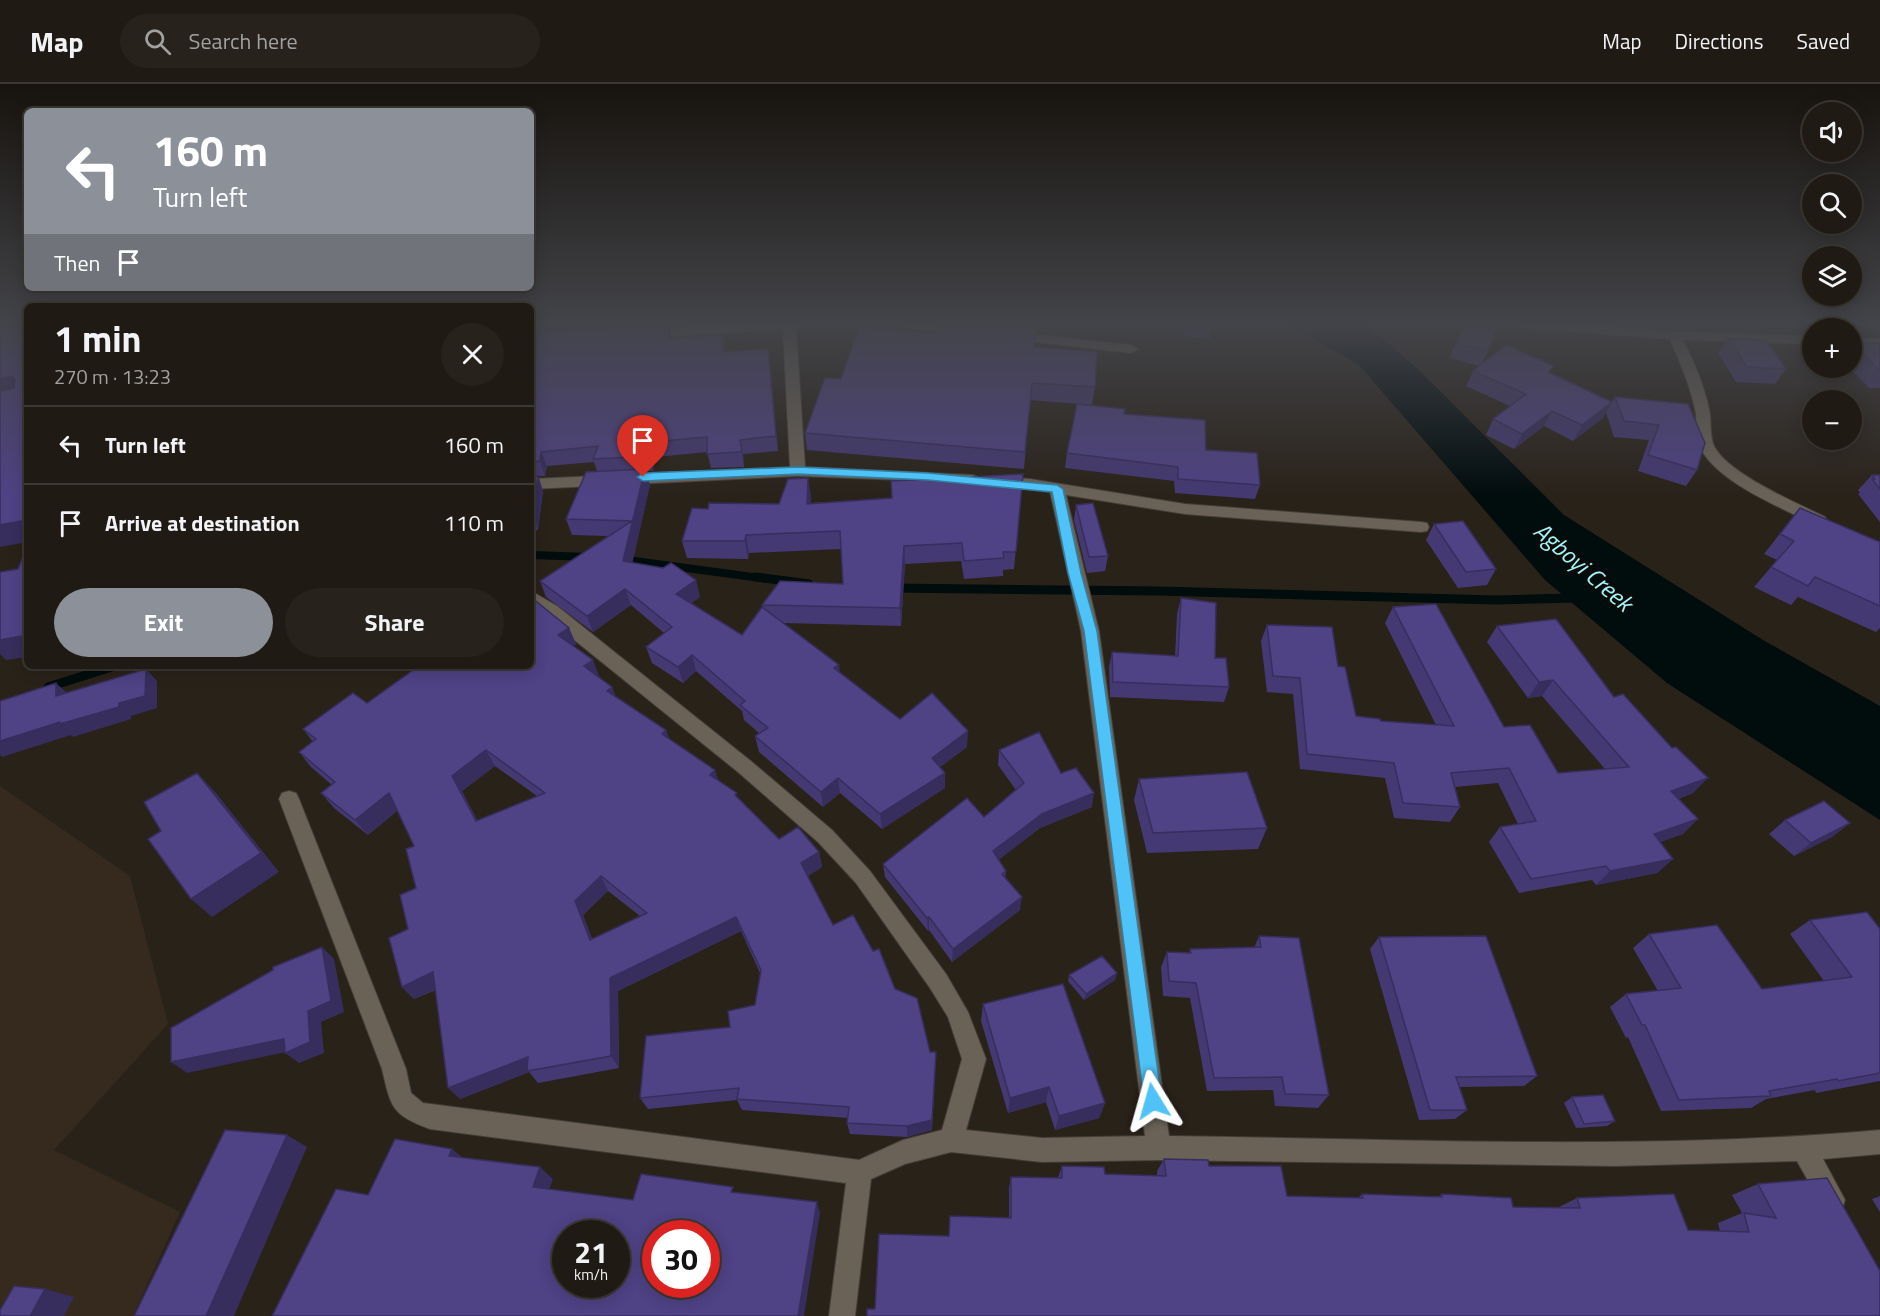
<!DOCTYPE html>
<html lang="en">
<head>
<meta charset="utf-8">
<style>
  :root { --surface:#1f1a13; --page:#27231c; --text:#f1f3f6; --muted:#a1a1a0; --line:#3c3833; --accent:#8c9099 }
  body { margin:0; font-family:"Titillium Web",sans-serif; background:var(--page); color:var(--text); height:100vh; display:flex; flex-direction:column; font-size:22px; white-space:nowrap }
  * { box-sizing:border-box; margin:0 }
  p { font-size:20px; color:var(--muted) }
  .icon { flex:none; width:33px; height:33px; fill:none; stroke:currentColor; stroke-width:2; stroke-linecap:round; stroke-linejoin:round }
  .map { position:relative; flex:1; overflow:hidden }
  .panel { position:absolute; left:24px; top:219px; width:510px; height:366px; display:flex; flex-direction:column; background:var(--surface); border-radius:9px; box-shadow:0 3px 15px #0003,0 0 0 2px var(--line) }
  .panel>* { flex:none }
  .banner { position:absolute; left:24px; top:24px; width:510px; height:183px; border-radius:9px; box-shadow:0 3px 15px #0003,0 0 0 2px var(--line); background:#8c9099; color:#fff; overflow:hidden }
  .buttons { position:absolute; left:1802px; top:18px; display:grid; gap:12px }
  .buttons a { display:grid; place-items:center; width:60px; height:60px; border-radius:50%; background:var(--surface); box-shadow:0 3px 15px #0003,0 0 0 2px var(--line); font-size:30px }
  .speed { position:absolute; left:552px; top:1136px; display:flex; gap:12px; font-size:30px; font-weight:700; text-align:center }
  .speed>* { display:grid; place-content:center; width:78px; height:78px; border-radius:50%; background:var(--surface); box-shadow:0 3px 15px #0003,0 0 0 2px var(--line); line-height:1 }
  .speed small { font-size:15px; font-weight:400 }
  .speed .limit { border:9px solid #d22; background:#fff; color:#111 }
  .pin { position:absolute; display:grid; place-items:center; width:51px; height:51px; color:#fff; margin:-62px -26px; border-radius:50% 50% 50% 0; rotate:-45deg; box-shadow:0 0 6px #0007 }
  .pin .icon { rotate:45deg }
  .me { position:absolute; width:66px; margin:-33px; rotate:352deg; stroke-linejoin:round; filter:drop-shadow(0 0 4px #0008) }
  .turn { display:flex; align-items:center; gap:21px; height:126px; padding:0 30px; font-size:27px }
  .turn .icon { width:78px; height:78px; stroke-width:2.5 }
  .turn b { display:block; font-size:42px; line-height:51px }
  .then { display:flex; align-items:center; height:57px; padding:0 30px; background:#0003; gap:12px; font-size:22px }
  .round { display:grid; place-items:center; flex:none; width:63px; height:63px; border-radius:32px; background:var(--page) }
  .summary { display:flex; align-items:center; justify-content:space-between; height:102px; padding:0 30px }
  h1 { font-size:36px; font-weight:700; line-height:45px }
  .primary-button { display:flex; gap:12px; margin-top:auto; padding:12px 30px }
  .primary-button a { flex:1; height:69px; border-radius:36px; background:var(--accent); color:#fff; font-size:24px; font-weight:700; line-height:69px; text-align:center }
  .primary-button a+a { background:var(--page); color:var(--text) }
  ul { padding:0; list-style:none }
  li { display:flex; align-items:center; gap:18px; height:78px; padding:0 30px; border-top:2px solid var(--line) }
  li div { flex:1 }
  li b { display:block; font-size:22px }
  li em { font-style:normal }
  header { display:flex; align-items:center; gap:36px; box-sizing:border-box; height:84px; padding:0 30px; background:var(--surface); border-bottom:2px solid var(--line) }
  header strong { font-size:28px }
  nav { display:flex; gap:33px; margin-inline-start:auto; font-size:21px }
  .search { width:420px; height:54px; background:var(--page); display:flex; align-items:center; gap:15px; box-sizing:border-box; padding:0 21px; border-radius:33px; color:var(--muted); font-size:22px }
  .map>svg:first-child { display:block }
  .built { fill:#352a1d }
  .water { fill:#010c0d }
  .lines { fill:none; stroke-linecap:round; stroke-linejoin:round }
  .stream-far1 { stroke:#010c0d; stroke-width:8 }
  .stream { stroke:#010c0d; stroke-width:9 }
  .minor-casing { stroke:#453e38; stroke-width:2 }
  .minor { fill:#6a6257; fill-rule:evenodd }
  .wall { fill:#443972; fill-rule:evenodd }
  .shaded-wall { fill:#372e5d }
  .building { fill:#4f4285; stroke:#372e5d; stroke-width:1.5; fill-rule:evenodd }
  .route { fill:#4fc3f7; stroke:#337fa1; stroke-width:1.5 }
  .labels { text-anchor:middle; stroke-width:4.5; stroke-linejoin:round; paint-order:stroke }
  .water-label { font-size:24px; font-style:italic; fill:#a1f5fc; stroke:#0f0c08 }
</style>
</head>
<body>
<header>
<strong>Map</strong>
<div class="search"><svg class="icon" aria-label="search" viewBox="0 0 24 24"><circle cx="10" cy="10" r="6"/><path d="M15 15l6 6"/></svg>Search here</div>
<nav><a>Map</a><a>Directions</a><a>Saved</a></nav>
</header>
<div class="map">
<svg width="1880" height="1232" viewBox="0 0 1880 1232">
  <rect width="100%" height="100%" fill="#292219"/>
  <!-- built -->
  <path class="built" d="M0,702l130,90 38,148 -114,126 126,62 -47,104h-133z"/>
  <!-- water -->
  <path class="water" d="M1288,240h78l56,49 142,142 199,125 117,66v114l-213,-137 -122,-103 -186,-215z"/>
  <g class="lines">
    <!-- stream-far1 -->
    <path class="stream-far1" d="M531,471l58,2
      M620,475l148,20"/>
    <!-- stream -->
    <path class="stream" d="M756,493l53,7
      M891,504l267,3 338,9 81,-2
      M48,603l67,-21"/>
    <defs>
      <path id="minor" d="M736,240h68l-8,4 9,139 168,8 5,2 2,3 -2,3 -180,-7 -267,13v-10l259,-12 -7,-138 -136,9 -6,-4 6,-4z
        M901,240c15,0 56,-4 66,6l-6,4 -54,-6z
        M1516,240h58l101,8 137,4v8l-129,-4c11,22 21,45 26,69 3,12 0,26 5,37 14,28 83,57 111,71l3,4 -3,4h-10c-34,-18 -100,-43 -116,-80 -5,-11 -1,-25 -4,-36 -5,-24 -15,-47 -25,-70l-148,-11z
        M1013,248l118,13 7,4 -7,4 -123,-14 -1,-3 1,-3z
        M1851,254l29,1v8l-29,-1z
        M1000,393l30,2 155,25 236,18 6,1 2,4 -2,4 -6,1 -236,-18 -119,-19 33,136 70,505c237,3 475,15 711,-6v24l-57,5 22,41 -3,9 -9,3 -9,-3 -27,-48 -182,5 -456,-6 -117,2 -91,-10 -46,12 -34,15 -16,137h-26l17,-133 -416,-54c-39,-14 -39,-22 -48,-60l-103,-270 3,-6 7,-2 7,2 3,6 107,270 5,24 12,10 436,57 44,-20 39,-10 20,-71 -14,-42 -18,-29 -74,-105 -38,-41 -80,-70 -207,-167v-14l26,15 195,156 80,68 38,41 76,103 22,38 18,47 -20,71 76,8 103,-2 -64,-505 -31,-139 -55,-7 -2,-3z"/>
    </defs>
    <!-- minor casing -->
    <use href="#minor" class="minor-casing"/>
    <!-- minor -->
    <use href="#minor" class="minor"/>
  </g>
  <!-- wall -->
  <path class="wall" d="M531,240h62v5l79,9 50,-4 3,18 45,11 8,88 -35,3 1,13h-2l-31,1 -4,-16 -51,5 -3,14h-7l4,14 -18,78 68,34 -9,6 51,32 21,-28 -1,-2 81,-21 -2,-35 -92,4 -1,6 -61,-1 -5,-17 26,-32 71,-5 32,-8 -1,7 81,-5 132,-24 -9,95 -11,1v6l-39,3 -3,-18 -56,3 -4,62 -117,-3 56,50 60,46 67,28 -27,20 5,21 -63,41 -42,-36 -17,14 -64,-55 -4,-16 4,-3 -15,-13 -2,-9 -46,-40 -13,12 -31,-20 -6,-16 18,-14 -33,-28 -38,27 -47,-35 -6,-16 68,-45 -36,-1 -6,-16 31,-48 -3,-9 -47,4 -2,10h-7l5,15 -5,39 -7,1z
    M938,240h98l-1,23 60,40 -3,18 -62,-5 -6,69 -217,-19 -2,-17 36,-54 94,-46z
    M1144,240h34l-2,7 -32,-6z
    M1185,240h28l-3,15 -26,-3z
    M1464,240l24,27 -6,13 68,9 53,45 -30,23 -29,-15 -30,23 -28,-14 7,-16 17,-13 -44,-20 7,-15 6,-5 -30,-8z
    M1608,240h32l-2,3z
    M1874,240h6v12z
    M1728,254l58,31 -11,15 -39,-2 -18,-29z
    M1853,259h27v45h-11l-19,-20 1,-22z
    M1615,313l90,46 -8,27 -11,16 -48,-15 11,-31 -35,-3 -8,-25z
    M1124,330l82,36 54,35 -5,14 -80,-6 -1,-12 -109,-13 2,-15z
    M1872,391h8v47l-22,-28 2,-1 -2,-3z
    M1076,421l32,51 -3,15 -18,2 -13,-53z
    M1800,424l80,34v86l-4,4 -78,-35 -7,8 -37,-18 23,-27 -13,-6z
    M1434,440l62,45 -9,16 -29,3 -32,-48z
    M1181,514l34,60 14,29 -5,15 -114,-5 -1,-30 3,-15 63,4 2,-42z
    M1393,523l111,120 54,46 47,-4 -63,-73 -14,2 -41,-56 10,-16 117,71 79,96 -15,6 5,35 -23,8 13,17 -16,14 -61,12 -4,-5 -73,13 -30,-51 11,-15 18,-3 -20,-41 -43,4 5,20 -10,15 -56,-4 -9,-40 -85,-9 -7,-75 -26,-2 -6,-51 6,-16 71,41 18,50 25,5 55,4 -51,-102z
    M569,544l7,16 -3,2 26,30 -1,1 14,10 3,9 51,34 3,8 70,61 40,40 40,13 3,15 -14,9 25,49 40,26 22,38 35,63h6l-4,78 -25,7 -57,-3 -3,-11 1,-5 -106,-8 -5,-10 -89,9 -8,-11 90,-71 25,-22 5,-32 -19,-42 -123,60 1,77 -81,15 -9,-11 -69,27 -24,-109 -22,9 -12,-12 6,-58 8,-41 -2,-42 -17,-35 -29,24 -34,-27 -13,-15 11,-8 -21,-18 -12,-15 14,-10 -10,-13 64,-26 45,-32 -6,-5h125zM495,682l42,30 -60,24 -15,-29zM608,807l32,25 -48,23 -9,-24z
    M999,666l62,23 31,34 -52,21 -42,32 8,11 -1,7 15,32 -68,52 -23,-32 -1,1 -43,-54 -2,-13 101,-47 32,-27 -18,-25z
    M1139,695l128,49 -9,21 -111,4 -13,-53z
    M1785,736l65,3 -18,14 -38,19 -25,-22z
    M1810,836l70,9v152l-64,12 -1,-3 -49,9 -15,9 -90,3 -33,-74 -2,1 -16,-31 16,-13 32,-3 -25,-43 16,-14 113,55 62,-8 -34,-47z
    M1259,852l70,159 -11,13 -43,-2 -2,-16 -66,1 -17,-93 -27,-2 -2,-29 6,-15 22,1 1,-4 64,-1z
    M1379,853l158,139 -13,10 -65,1 8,23 -12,9 -36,1 -49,-171z
    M1117,889l-2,7 -31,20 -16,-19 1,-6z
    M983,920l122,99 -6,15 -44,12 -9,-28 -38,11 -27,-92z
    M1572,1013l43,24 -8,5 -31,2 -12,-25z
    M1164,1075l45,7 78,30 71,2 4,-4 76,3 4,-3 71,13h46l18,-9 111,32 32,1 -2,-8 24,-10 -10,-18 26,-11 122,87 -1005,38 74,-73 60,-18v-30l2,-11 47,1 4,-12 43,8 52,2v-5z
    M1880,1112v16l-8,-13z"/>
  <!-- shaded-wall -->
  <path class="shaded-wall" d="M669,240l3,15h-4z
    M722,250l2,14 2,19 -3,-15z
    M768,265l2,14 8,88 -2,-15z
    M12,292l15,19 -27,6v-22z
    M1612,318l-9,16 -30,23 9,-16z
    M1552,327l-8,15 -30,23 8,-15z
    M740,356l3,14 1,13 -2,-15z
    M652,358l4,15 -3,14 -4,-15z
    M541,368l6,14 -2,10 -5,-15z
    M645,385l5,16 -21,93 -6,-17z
    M538,392l5,15 -5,39 -6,-15z
    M808,394l3,18 -1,25 -3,-17z
    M27,436v22l-27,5v-22z
    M746,451l3,18 -1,6 -3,-18z
    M904,462l1,18 -4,62 -1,-18z
    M696,496l4,17 -19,14 -5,-17z
    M625,505l6,16 -38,27 -6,-16z
    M0,542l27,9v22l-21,3 -6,-6z
    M569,544l7,16 -11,8 -7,-17z
    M692,571l4,16 -13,12 -5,-16z
    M593,576l6,16 -9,7 -6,-17z
    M839,581l2,16 -7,-13z
    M146,585l11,12v27l-26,8v3l-58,18 -2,-2 -69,22 -2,-2v-15l119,-37z
    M1553,596l-11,16 -14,2 11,-16z
    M56,599l13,12 -13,1z
    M612,603l6,16 -11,-12z
    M666,646l6,16 -10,-12z
    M968,647l-1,16 -35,26v-15z
    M486,666l9,16 -33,25 23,45 -9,-15 -24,-45z
    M715,686l5,15 -10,-10z
    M197,689l19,20 63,79 -67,45 -21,-18z
    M945,689v15l-63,41 -2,-15z
    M838,694l2,15 -17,14 -2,-15z
    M1708,694l-15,15 -37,13 15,-15z
    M389,709l11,15 -32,27 -13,-15z
    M1094,709l-2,14 -52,21 -48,37 1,-14 49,-37z
    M1698,735l-15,15 -43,15 14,-15z
    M1850,739l-18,14 -38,19 17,-13z
    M819,768l3,15 -18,11 -3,-15z
    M1673,775l-16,14 -61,12 14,-14z
    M601,792l7,15 -25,24 15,39 -8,-14 -15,-39z
    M1022,813l-2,13 -68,52 1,-13z
    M736,833l5,14 -123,60 1,77 -8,-12 -1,-78z
    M929,833v13l-1,1 -1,-13z
    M322,863l12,12 10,53 -23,10 3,31 -25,10 -14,-10 1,-1 -99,21 -16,-11 113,-23 24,-28z
    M433,888l12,13 -31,14 -12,-12z
    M1117,889l-2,7 -31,20 2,-6z
    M936,968l-4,78 -25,7v-11z
    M528,973l-1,14 2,1 -69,27 -12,-11z
    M1049,1003l-3,15 -38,11 2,-15z
    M1105,1019l-6,15 -44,12 4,-14z
    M287,1051l20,12 -73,169h-28z
    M452,1065l15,12 -18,-5z
    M540,1083l13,12 -7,19 -13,-11z
    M817,1118l3,11 -16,103h-6z
    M45,1205l29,8 -10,19h-34z"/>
  <!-- building -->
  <path class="building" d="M0,240h27v196l-27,5v-134l14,-3 1,-9 -3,-3 -12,3z
    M669,240l-1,15 54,-5 1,18 45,-3 8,87 -36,4 2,12h-2l-33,2v-17l-55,5 -3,14 -56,3 5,-13 -57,6 -1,9 -9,1v-129z
    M938,240h71l28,3 -3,20 63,5 -2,35 -63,-4 -7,69 -220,-19 20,-55 16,1 18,-52 76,6z
    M1464,240h34l-10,27 -32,-8z
    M1728,254l38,2 20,29 -39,-2z
    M1853,259h27v28z
    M1506,261l48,21 -6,6 64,30 -30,23 -30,-14 -30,23 -29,-15 33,-25 -53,-23z
    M1615,313l73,7 17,39 -8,27 -49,-15 11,-30 -35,-4z
    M1077,320l48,5 -1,5 81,6 1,30 51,3 3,32 -82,-6v-12l-111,-14z
    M645,385l-22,92 40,7 8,-5 25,17 -20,14 66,41 20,-28 77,58 -5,3 66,51 32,-26 36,38 -36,27 13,15 -65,41 -42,-36 -17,14 -66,-56 13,-8 -28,-23 5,-4 -53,-46 -14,12 -32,-20 26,-20 -47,-38 -38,27 -47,-35 92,-60 -66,-2 20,-47z
    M1023,390l-7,78h-13l1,6 -40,3 -2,-18 -58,3 -4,62 -138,-3 18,-24 63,3 -3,-53 -94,4 -1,6h-63l10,-33 16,1 1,-6 70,1 9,-25 20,-1 -1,26 85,-6 -1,-17z
    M1872,391h8v14l-8,-10h3z
    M531,392h7l-6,39h-1z
    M1093,419l15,53 -19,1 -13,-52z
    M1800,424l80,34v64l-65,-29 -7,9 -37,-19 23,-26 -14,-7z
    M1463,437l33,48 -30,3 -32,-48z
    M27,462v89l-27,5v-68l18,-3z
    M532,514l37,30 -11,7 35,25 -9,6 28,21 -5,4 59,39 -4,4 53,36 -5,5 27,18 -2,2 44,44 19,-12 21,25 -18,11 32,62 20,-10 20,36 6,-2 16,40 22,9 13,54h6l-4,68 -25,6 -60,-3 2,-16 -112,-8 2,-11 -99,10 6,-62 84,-9 -2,-16 27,-6 6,-35 -25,-53 -126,61 1,78 -84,15 1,-14 -80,31 -15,-116 -31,15 -13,-49 19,-9 -8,-34 16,-7 -10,-39 8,-3 -25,-53 -34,27 -34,-27 14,-11 -36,-30 17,-13 -13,-10 50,-36 14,10 49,-35 -2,-2h117v-65zM486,666l59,43 -69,28 -24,-45zM601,792l46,37 -57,27 -15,-39z
    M1181,514l35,5 -1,55h11l3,29 -116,-5 -1,-30 66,4z
    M1436,520l68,123 26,-2 28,48 71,-6 -76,-87 -14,2 -42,-56 59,-7 58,78 9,-3 49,54 4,-1 32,31 -37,13 27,28 -44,15 19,25 -63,12 -4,-5 -75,13 -31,-52 36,-6 -27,-53 -58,5 9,34 -57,-4 -9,-40 -87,-9 -7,-76 -27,-2 -6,-51 65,2 6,39 7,1 11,49 24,3 1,2 73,5 -61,-119z
    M146,585l-1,27 -26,7v4l-59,17v-2l-60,19v-40l56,-18v13z
    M1039,648l22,41 15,-5 18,25 -52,21 -49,37 13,20 -4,3 20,23 -69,52 -24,-32 -2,1 -44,-54 84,-66 17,19 40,-34 -25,-33z
    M1247,688l20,56 -114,5 -14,-54z
    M197,689l64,80 -70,46 -43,-60 13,-8 -17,-29z
    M1824,717l26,22 -39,20 -26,-23z
    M1867,828l13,17v144l-42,8 -1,-2 -68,12 2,5 -92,4 -34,-75h-3l-16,-31 55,-6 -32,-54 68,-9 45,64 90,-12 -42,-57z
    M1259,852l40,2 30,157 -44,-1 -3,-17 -68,1 -18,-95 -27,-2 -2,-29 24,1 -1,-4 71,-2z
    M1486,852l51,140 -81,1 11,33h-37l-51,-173z
    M322,863l9,54 -23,10 2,31 -25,11 -1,-14 -113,23v-34l102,-58v-3z
    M1102,872l15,17 -31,21 -17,-19z
    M1063,900l42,119 -46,13 -10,-29 -39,11 -27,-94z
    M1603,1011l12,26 -31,3 -12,-27z
    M225,1046l62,5 -81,181h-72z
    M395,1055l57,10 -3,7 91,11 -7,20 100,13 8,-26 92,13 -2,5 86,10 -19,114h-526l64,-127 32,6zM566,1149h50v51h-50zM656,1149h50v51h-50z
    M1164,1075l44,1 1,6h72l6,30 76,2 -1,-4 80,3v-3l69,4 2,9 67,1 -3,-10 97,-4 14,36 61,2 -5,-19 32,5 -18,-34 69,-6 53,93v45h-1013v-7h8l4,-75 70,2 1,-20 61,2v-41l51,1v-12l42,1 1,7 61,2z
    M14,1202l31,3 -15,27h-30v-6z"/>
  <!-- sky -->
  <linearGradient id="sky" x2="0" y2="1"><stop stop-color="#17130e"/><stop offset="0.58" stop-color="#434449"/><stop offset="1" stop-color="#434449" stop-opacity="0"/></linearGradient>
  <rect width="1880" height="413" fill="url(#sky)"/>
  <!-- route -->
  <path class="route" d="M798,383l130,6 129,12 6,4 18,84 16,58 65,470 -3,6 -6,3 -6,-3 -3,-6 -60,-470 -16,-58 -16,-81 -124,-12 -130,-6 -155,7 -6,-4 6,-4z"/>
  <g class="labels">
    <!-- water labels -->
    <g class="water-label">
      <text transform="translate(1583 483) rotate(41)" y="8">Agboyi Creek</text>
    </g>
  </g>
</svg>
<div class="buttons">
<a><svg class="icon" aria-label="sound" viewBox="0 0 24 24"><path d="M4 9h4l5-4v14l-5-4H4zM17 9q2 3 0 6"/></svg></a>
<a><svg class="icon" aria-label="search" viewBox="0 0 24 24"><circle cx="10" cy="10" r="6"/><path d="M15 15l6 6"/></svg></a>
<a><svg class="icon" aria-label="layers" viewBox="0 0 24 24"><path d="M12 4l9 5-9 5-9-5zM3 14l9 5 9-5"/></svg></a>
<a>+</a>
<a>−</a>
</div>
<div class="speed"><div>21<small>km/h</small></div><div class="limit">30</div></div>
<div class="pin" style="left:643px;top:393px;background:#d93025"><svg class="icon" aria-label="arrive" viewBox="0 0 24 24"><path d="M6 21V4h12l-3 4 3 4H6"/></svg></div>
<svg class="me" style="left:1153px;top:1017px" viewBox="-20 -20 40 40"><path d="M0-17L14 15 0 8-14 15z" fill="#4fc3f7" stroke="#fff" stroke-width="4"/></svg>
<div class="banner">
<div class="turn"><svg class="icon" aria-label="left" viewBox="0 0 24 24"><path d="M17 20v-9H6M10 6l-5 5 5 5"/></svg><div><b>160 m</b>Turn left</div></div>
<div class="then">Then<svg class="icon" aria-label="arrive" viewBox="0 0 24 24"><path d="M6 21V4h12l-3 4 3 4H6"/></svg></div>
</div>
<section class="panel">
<div class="summary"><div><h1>1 min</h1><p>270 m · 13:23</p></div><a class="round"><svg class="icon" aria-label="close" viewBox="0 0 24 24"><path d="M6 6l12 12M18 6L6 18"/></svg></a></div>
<ul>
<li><svg class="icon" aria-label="left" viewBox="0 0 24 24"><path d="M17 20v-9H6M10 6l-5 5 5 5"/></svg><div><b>Turn left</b></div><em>160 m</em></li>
<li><svg class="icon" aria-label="arrive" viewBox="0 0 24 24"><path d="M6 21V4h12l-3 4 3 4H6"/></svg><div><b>Arrive at destination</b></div><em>110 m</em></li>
</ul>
<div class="primary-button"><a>Exit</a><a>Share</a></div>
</section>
</div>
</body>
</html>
